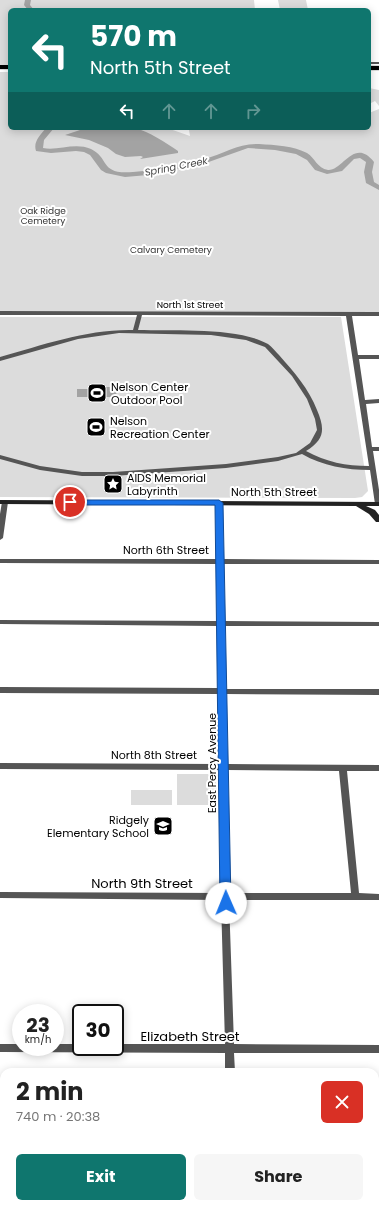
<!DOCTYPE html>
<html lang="en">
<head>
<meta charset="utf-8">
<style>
  :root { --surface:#fff; --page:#f6f6f6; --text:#222; --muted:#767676; --accent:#0f766e }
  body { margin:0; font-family:Poppins,sans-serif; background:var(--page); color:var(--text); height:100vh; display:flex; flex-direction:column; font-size:15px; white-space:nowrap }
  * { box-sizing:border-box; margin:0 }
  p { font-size:13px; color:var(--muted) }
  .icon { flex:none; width:22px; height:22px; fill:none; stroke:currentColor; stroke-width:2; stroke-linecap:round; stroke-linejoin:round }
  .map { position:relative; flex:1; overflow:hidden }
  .drawer { position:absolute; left:0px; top:1068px; width:379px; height:140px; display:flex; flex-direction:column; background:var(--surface); border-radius:12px 12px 0 0; box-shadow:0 2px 10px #0003 }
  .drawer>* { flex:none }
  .guide { position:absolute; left:8px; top:8px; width:363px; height:122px; border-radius:6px; box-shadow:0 2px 10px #0003; background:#0f766e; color:#fff; overflow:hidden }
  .speed { position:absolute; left:12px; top:1004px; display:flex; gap:8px; font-size:20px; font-weight:700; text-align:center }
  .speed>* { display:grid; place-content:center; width:52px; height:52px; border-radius:50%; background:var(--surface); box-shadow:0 2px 10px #0003; line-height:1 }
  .speed small { font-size:10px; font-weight:400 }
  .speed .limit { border:2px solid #111; border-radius:6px; background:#fff; color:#111 }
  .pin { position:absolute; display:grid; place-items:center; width:34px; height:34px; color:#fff; margin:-17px; border:2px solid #fff; border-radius:50%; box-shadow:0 1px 4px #0007 }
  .me { position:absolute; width:44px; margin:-22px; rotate:359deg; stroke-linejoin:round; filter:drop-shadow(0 0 3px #0008) }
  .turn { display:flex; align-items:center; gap:14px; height:84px; padding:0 16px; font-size:18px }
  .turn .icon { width:52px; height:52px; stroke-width:2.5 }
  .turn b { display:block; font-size:28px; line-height:34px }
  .lanes { display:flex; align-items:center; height:38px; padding:0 16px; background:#0003; justify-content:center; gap:20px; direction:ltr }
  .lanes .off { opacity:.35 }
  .round { display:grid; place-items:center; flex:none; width:42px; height:42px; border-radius:6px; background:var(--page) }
  .headline { display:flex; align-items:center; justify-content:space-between; height:68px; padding:0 16px }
  h1 { font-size:24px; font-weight:700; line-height:30px }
  .primary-button { display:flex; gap:8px; margin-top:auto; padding:8px 16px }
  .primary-button a { flex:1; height:46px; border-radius:6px; background:var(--accent); color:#fff; font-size:16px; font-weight:700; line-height:46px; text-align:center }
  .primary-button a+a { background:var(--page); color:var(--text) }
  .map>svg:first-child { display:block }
  .green { fill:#dcdcdc }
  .water { fill:#a3a3a3 }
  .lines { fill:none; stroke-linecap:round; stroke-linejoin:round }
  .river { fill:#a3a3a3; fill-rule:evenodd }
  .primary-casing { stroke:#dbdbdb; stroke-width:2 }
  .minor { fill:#555; fill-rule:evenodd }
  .secondary { fill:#222; fill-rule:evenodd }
  .primary { fill:#000; fill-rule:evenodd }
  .route { fill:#1a73e8; stroke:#114b97 }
  .labels { text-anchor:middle; stroke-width:4; stroke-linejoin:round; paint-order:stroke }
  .far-park-label { font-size:9px; fill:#333; stroke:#fff }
  .far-street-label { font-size:9px; fill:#000; stroke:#fff }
  .far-water-label { font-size:10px; font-style:italic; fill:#444; stroke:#fff }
  .poi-label { font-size:11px; fill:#000; stroke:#fff; text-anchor:start }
  .street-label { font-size:11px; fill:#000; stroke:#fff }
  .near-street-label { font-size:13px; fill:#000; stroke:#fff }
</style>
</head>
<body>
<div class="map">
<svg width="379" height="1208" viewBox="0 0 379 1208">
  <rect width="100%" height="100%" fill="#fff"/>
  <!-- green -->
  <path class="green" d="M0,0h254l1,10h-245v54h-10z
    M278,0h28l2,10h-28z
    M0,72h10v56h157l23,8 -1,-6 4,-2h176v-15l10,-4v203h-379z
    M369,88l10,2v16l-4,-5 -6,3z
    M0,317h341l27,174 -6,6 -7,1 -355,-1z
    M177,774h37l2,5 1,26h-40z
    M131,790h41v15h-41z"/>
  <!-- water -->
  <path class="water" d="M91,128c14,0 30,-2 43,0 15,3 32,15 44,23v2l-38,6 3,-2 -2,-1 -16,1 -9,-3 -8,-6 -19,-8 -24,-5 15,-5z
    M102,387h15l-1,10h-39v-8h25z"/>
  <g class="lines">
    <!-- river -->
    <path class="river" d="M25,0h6l-1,5 4,5h-6l-4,-5z
      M46,128h8l-10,12 -1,8c15,3 32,-6 48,1 19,9 8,26 42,23 14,-1 28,-4 41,-7 10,-2 21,-3 30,-6 20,-5 34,-16 55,-15 16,1 35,2 48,9 8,5 10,15 21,17 15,1 26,-33 46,-8l-2,10 2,10 5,3v5l-13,-7 -2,-11 2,-10 -6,-4 -6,1 -12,12 -15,3 -12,-4 -8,-10 -11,-6 -21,-4 -27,-2 -45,16 -55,11 -23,2 -19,-4 -5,-3 -11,-15 -6,-3 -8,-1 -25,2 -15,-2c-3,-9 4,-16 10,-23z"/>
    <defs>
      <path id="primary" d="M0,65h10v4h-10z
        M369,66h10v4h-10z"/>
    </defs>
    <!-- primary casing -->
    <use href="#primary" class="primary-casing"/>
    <!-- minor -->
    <path class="minor" d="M369,62h10v2h-10z
      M0,311l379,1v4h-27l6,39h21v4h-20l6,41 14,-1v4l-13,1 6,43h7v4h-6l6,39v16l-3,-1 -1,-1 -5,-34c-24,0 -47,-4 -68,-16l-24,7 -52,7 -113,8h-31l-42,-6 -40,-11v-4l40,11 42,6h31l113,-8 52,-7 18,-4 14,-10 7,-13 -2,-11 -8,-20 -15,-23 -27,-29 -19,-7 -35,-5 -92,-2 -41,6 -78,22v-4c43,-12 87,-28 133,-27l4,-15h-137zM142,315l204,1 23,150c-23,0 -43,-4 -63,-15 19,-12 19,-22 11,-41 -8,-21 -23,-38 -38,-55 -3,-3 -7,-8 -11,-11 -30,-17 -95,-13 -130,-14z
      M5,500l3,2 -5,36 -3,2v-26l2,-12z
      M219,501l3,2 1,56 156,1v4h-156l1,57 155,1v4h-155l2,63h153v6l-153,-1 1,70 152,1v6h-32l12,122 20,1v6h-150l5,144 145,1v8h-145l1,19h-10v-19l-225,-1v-8h21v3h34v-3h26v3h34v-3h110l-4,-144 -221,-2v-6l221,1 -2,-123 -219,-1v-6l219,1 -1,-70 -218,-1v-6l218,1 -1,-62 -217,-2v-4l217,1v-57l-217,-1v-4h216v-56zM227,770l112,1 12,122h-122z
      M0,1166h4v10h-4z
      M375,1168h4v10h-4z
      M227,1204h10v4h-10z
      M318,1204h10l1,4h-10z"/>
    <!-- secondary -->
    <path class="secondary" d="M0,500l379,2v4h-13l9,4 4,5v7h-3l-7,-8 -13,-8 -356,-2z"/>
    <!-- primary -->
    <use href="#primary" class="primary"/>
  </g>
  <!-- route -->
  <path class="route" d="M67,500h152l4,3 8,400 -1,3 -4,1 -4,-1 -2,-3 -5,-398h-145l-4,-3z"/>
  <!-- icons -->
  <defs>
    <symbol id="stadium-square" viewBox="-11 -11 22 22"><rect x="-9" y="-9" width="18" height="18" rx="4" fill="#000" stroke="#fff"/><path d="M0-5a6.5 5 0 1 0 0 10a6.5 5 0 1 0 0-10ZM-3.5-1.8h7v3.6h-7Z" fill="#fff"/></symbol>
    <symbol id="sight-square" viewBox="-11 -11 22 22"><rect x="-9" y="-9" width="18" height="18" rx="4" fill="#000" stroke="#fff"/><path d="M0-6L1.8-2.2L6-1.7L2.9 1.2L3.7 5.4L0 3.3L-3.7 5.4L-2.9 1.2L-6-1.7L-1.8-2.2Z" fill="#fff"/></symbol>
    <symbol id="school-square" viewBox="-11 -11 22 22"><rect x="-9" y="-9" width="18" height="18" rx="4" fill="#000" stroke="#fff"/><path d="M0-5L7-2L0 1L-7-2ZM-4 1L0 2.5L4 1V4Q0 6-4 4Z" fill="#fff"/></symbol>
  </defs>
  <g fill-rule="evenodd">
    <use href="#stadium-square" x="86" y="382" width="22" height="22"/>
    <use href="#stadium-square" x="85" y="416" width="22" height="22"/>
    <use href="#sight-square" x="102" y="473" width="22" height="22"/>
    <use href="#school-square" x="152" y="815" width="22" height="22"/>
  </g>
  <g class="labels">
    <!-- far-park labels -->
    <g class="far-park-label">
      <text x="43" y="214">Oak Ridge<tspan x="43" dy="10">Cemetery</tspan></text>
      <text x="171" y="253">Calvary Cemetery</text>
    </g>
    <!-- far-street labels -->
    <g class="far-street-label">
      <text x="190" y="308">North 1st Street</text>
    </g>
    <!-- far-water labels -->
    <g class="far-water-label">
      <text transform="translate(176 166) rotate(-11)" y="4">Spring Creek</text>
    </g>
    <!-- poi labels -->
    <g class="poi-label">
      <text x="111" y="391">Nelson Center<tspan x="111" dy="13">Outdoor Pool</tspan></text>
      <text x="110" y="425">Nelson<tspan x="110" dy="13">Recreation Center</tspan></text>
      <text x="127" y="482">AIDS Memorial<tspan x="127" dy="13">Labyrinth</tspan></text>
      <text x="149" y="824" text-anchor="end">Ridgely<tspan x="149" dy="13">Elementary School</tspan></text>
    </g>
    <!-- street labels -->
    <g class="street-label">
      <text x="274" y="496">North 5th Street</text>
      <text x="166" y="554">North 6th Street</text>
      <text x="154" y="759">North 8th Street</text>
      <text transform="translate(212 763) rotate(-90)" y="4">East Percy Avenue</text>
    </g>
    <!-- near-street labels -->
    <g class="near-street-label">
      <text x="142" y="888">North 9th Street</text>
      <text x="190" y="1041">Elizabeth Street</text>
    </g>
  </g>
</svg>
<div class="speed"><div>23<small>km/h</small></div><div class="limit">30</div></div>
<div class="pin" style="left:70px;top:502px;background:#d93025"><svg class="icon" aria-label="arrive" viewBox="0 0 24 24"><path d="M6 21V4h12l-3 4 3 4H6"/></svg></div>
<svg class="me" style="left:226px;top:903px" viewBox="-20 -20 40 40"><circle r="19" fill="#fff"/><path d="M0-13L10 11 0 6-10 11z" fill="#1a73e8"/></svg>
<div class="guide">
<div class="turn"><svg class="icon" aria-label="left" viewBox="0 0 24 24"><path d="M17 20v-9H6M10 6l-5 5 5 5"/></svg><div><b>570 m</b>North 5th Street</div></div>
<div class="lanes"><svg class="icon" aria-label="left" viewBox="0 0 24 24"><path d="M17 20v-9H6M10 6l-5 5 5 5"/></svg><svg class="icon off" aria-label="ahead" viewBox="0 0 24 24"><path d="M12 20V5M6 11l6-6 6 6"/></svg><svg class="icon off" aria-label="ahead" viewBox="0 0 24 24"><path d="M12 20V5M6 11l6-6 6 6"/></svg><svg class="icon off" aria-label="right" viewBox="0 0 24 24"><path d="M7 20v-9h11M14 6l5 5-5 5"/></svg></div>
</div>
<section class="drawer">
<div class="headline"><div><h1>2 min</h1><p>740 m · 20:38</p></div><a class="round" style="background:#d93025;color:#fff"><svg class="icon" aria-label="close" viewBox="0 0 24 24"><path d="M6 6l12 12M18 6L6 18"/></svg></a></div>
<div class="primary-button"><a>Exit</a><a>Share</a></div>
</section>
</div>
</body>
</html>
